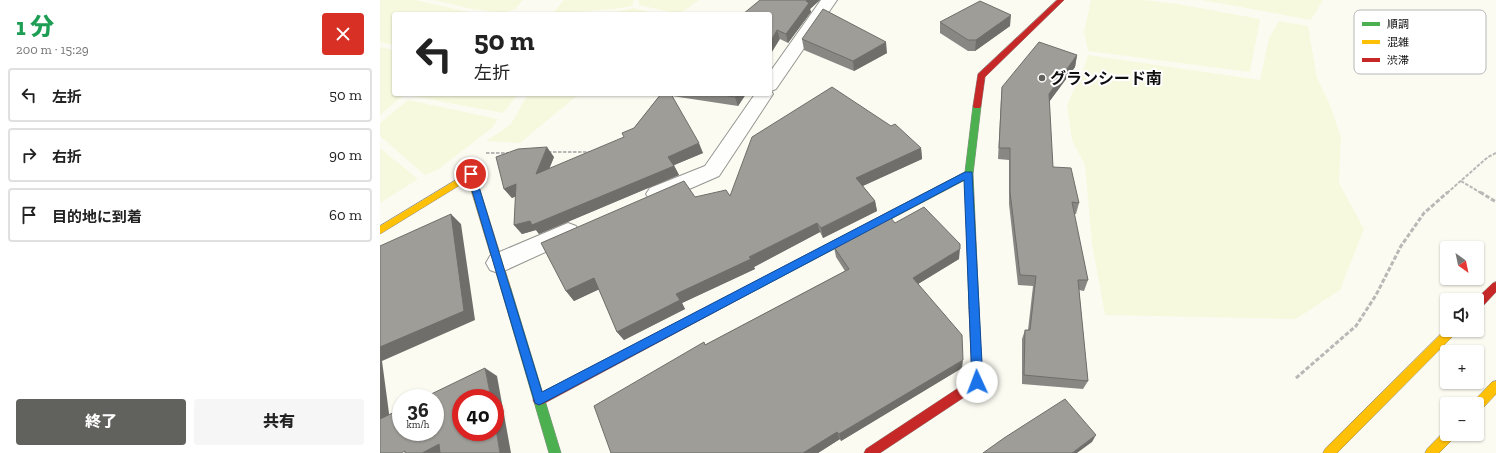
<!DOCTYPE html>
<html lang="ja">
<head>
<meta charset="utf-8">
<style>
  :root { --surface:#fff; --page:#f6f6f6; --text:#222; --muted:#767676; --line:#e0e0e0; --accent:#61615e }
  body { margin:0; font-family:"Zilla Slab","Noto Sans JP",serif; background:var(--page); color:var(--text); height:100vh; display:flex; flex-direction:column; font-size:15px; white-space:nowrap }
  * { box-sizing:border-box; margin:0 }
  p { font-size:13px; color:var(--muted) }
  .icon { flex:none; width:22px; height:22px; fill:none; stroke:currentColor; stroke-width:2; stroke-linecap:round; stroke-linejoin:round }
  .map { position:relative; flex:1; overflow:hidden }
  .sheet { display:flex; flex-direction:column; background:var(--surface); width:380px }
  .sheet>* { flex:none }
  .guide { position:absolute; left:12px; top:12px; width:380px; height:84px; border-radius:4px; box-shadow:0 1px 3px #0004; background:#fff; color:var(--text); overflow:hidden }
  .needle { width:26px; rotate:147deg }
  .tools { position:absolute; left:1060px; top:241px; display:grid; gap:8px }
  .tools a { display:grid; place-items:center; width:44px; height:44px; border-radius:4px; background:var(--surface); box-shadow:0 1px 3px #0004; font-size:20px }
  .speed { position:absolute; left:12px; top:389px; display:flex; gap:8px; font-size:20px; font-weight:700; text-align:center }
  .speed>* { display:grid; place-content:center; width:52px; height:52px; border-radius:50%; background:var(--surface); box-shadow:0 1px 3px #0004; line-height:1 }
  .speed small { font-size:10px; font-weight:400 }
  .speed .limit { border:6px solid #d22; background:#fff; color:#111 }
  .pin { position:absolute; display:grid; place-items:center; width:34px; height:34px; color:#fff; margin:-17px; border:2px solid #fff; border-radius:50%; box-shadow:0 1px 4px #0007 }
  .me { position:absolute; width:44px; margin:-22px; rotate:358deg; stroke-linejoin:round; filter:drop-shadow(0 0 3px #0008) }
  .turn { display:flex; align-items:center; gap:14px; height:84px; padding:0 16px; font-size:18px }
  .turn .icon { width:52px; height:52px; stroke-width:2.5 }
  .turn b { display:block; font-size:28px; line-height:34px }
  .round { display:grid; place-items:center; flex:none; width:42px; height:42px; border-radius:4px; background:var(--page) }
  .summary { display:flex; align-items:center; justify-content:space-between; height:68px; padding:0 16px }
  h1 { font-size:24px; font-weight:800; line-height:30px; color:#1e9e55 }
  .button { display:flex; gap:8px; margin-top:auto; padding:8px 16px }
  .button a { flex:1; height:46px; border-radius:4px; background:var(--accent); color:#fff; font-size:16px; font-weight:800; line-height:46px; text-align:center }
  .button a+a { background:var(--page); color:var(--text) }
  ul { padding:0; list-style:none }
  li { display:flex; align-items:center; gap:12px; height:54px; margin:0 8px 6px; padding:0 8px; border:2px solid var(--line); border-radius:4px }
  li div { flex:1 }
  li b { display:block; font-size:15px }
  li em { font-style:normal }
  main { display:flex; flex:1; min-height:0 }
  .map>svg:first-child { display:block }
  .farmland { fill:#f7f9de }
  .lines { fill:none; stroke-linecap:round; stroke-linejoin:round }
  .street-casing { stroke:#959591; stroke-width:2 }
  .fast-casing { stroke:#8b8b87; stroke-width:1 }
  .slow-casing { stroke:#8b8b87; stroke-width:1 }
  .jam-casing { stroke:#8b8b87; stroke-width:1 }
  .path-far1 { stroke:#b8b8b6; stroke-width:2; stroke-dasharray:3.5 1.5; stroke-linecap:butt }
  .path { stroke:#b8b8b6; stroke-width:3; stroke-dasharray:4.5 2; stroke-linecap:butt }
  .street { fill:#fefefd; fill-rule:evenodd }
  .fast { fill:#4caf50; fill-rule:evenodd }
  .slow { fill:#ffc107; fill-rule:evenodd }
  .jam { fill:#c62828; fill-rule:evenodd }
  .wall { fill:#888783 }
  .shaded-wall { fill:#6f6e6a }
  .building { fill:#9e9d98; stroke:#6f6e6a }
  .route { fill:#1a73e8; stroke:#114b97 }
  .poi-dot { fill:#61615e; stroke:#fff; stroke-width:1.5 }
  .labels { text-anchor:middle; stroke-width:4; stroke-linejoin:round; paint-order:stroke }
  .poi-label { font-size:16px; font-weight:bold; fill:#0e0e0e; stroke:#fff; text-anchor:start }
  .key { fill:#fff; stroke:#b7b7b7; stroke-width:1 }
  .key-label { font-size:11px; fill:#0e0e0e }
</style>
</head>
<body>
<main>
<section class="sheet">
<div class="summary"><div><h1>1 分</h1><p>200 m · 15:29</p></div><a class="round" style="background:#d93025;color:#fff"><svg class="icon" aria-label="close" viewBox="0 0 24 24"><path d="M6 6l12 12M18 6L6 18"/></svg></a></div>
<ul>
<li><svg class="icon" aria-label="left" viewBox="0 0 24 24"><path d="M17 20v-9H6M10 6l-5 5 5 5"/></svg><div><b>左折</b></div><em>50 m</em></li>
<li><svg class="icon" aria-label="right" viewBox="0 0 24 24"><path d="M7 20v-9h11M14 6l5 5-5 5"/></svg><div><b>右折</b></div><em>90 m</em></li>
<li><svg class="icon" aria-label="arrive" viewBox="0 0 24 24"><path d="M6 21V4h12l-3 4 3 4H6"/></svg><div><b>目的地に到着</b></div><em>60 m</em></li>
</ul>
<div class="button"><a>終了</a><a>共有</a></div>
</section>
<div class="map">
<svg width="1116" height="453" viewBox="0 0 1116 453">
  <rect width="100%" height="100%" fill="#fbfbf2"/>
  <!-- farmland -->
  <path class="farmland" d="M0,0h35l53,12v2h-74v31l-14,-3z
    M54,0h89l-8,9 -12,4 -31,-4z
    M184,0h70l-2,6 -18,3 -62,5z
    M259,0h60l-20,14 -40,-9z
    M711,0h52l35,4 82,15 -10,53 -162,-21 -4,-19z
    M822,0h121l-12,20z
    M254,8l22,6h-62l20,-2z
    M899,21l29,5 9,52 13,27 11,32 -2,46 25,46 -24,61 -44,29 -191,-4 -13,-71 -7,-79 -13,-25 -5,-35 15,-32 6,-18 172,25 9,-42z
    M0,47l14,3v44h11l-25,21z
    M34,94h104l-15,19 -91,-17z
    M148,94h51l-59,49 -34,-2 25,-17z
    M28,100l90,19 -5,8 -54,42 -14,6 -45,-39v-13z
    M0,148l38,31 -38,24z"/>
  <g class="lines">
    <defs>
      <path id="street" d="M441,0h16l-61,89 -5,2 2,3 -54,82 -55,24 -7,2 -7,-2 -4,-6 4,-6 55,-22 50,-72h15v-22z
        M188,223l8,3 3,6 -3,6 -70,32 -8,3 -8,-3 -4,-7 4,-7z"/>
      <path id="fast" d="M597,103l4,3 -8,68 6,134 -1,3 -4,1 -4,-1 -1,-3 -4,-128 -222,117 -3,1 -3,-1 -2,-3 2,-3 228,-119 8,-66z
        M126,285l3,1 2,3 50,164h-12l-48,-164 2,-3z"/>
      <path id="slow" d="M91,171l4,3 36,115 -2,3 -3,1 -3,-1 -2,-3 -33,-109 -88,54v-8z
        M1067,328v2h10l-1,3 -119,120h-14l2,-4z
        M1116,381v13l-15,16 -4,1v-7h-5l1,-2 19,-20z
        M1066,430l1,4h9l-2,4 -15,15h-14l2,-4z"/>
      <path id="jam" d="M677,0h7l-79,77 -4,29 -1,2h-6l-1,-2 5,-32z
        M1116,282v10l-15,16 -4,1v-9h-2l18,-17z
        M360,290l3,1 2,3 -2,3 -200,107 -4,1 -4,-1 -2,-4 2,-4z
        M594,304l4,1 1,3 3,74 -1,4 -101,67h-16l2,-4 106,-70 -3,-71 1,-3z"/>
    </defs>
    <!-- street casing -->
    <use href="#street" class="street-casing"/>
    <!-- fast casing -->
    <use href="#fast" class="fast-casing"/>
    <!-- slow casing -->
    <use href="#slow" class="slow-casing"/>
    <!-- jam casing -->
    <use href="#jam" class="jam-casing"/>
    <!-- path-far1 -->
    <path class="path-far1" d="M168,152h45
      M106,153h23
      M1081,181l20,12
      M1067,193l41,-36 8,-4"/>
    <!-- path -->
    <path class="path" d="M1100,192l16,10
      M916,378l60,-52 20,-31 25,-49 23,-33 24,-21"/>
    <!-- street -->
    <use href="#street" class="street"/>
    <!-- fast -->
    <use href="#fast" class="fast"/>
    <!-- slow -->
    <use href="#slow" class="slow"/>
    <!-- jam -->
    <use href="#jam" class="jam"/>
  </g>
  <!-- wall -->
  <path class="wall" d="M380,0h60l-10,9 1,3 -23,31 -8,-4z
    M560,22l70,4 -35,25h-7l-28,-18z
    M422,39l85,14 -33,18 -50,-21z
    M697,55l-2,12 -26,35 4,65 26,36 -3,11h-2l14,66 -4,11 -5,-1 9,91 -5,8 -61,-5v-45l3,-9h3l5,-44 -15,-1 -9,-81v-44l-11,-1 3,-60 1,-12z
    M275,94h91l-8,12 -66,-10 31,57 -29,12 5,10 -140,59 -3,-4 -14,4 -8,-9 2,-29 -4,2 -8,-9 50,-32 -5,12 75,-31 10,-10 26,-33z
    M541,148l1,11 -59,27 12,15 2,10 -54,27 -3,-6 -66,35 1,2 -73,34 3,6 -61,31 -7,-8 -18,-43 -25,12 -8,-10 129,-94 35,-1z
    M515,223l64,36 -41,25 44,84 -121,73 -1,-2 -22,14h-207l94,-108 140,-74 -9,-14 -2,-10z"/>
  <!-- shaded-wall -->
  <path class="shaded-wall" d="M428,0h12l-10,9 1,3 -23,31 -2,-9 20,-33z
    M631,15l-1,11 -35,25 1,-11z
    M397,30l3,9 -10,16v-13z
    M506,42l1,11 -33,18 -1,-10z
    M697,55l-2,12 -29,39 3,-12z
    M357,94h9l-8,12 -3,-9z
    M319,143l4,10 -31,13 -4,-9z
    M167,147l7,10 -11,27 -7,-10z
    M541,148l1,11 -64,29 -2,-10z
    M294,166l5,9 -140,59 -3,-4 -14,4 -8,-9 16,-4z
    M136,184l8,9 -12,5 -8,-9z
    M495,201l2,10 -54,27 -2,-10z
    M71,214l10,10 14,96 -93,41 9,67 -11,-5v-76z
    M437,223l3,9 -66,35 1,2 -73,34 3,6 -61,31 -7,-8 59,-38z
    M580,249l-1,10 -46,28v-9z
    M214,278l8,10 -28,13 -8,-10z
    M583,360l-1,8 -121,73 -2,-7z
    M105,368l12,8 14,77h-11l-5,-30v-25h-4z
    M457,432l3,7 -22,14h-15z
    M716,435l-4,7 -15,11h-5z
    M59,444l10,9h-27z"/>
  <!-- building -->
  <path class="building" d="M380,0h48l-2,1 3,2 -23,31 -9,-4 -7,12v-28h-27z
    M600,1l31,14 -35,25h-8l-28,-18z
    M443,9l63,33 -33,19 -51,-22z
    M659,42l38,13 -28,39 4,73 18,1 8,35 -7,-1 16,78h-10l10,101 -64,-6 1,-45h5l6,-54 -16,-1 -10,-83v-44h-11l3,-61z
    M452,87l59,39 4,-2 26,24 -65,30 19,23 -54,27 -4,-5 -68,34 2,2 -75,35 4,6 -63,32 -23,-54 -28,13 -25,-48 143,-62 11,16 31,-7 4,6 22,-59z
    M281,94h10l28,49 -31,14 6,9 -142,59 -2,-4 -16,4 2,-41 -12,5 -8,-32 22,-8 29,-2 -11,27 88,-37 -2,-4 12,-5z
    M337,94h20l-2,3z
    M544,207l36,37v5l-47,29 49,57 1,25 -124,74 -2,-2 -34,21h-192l-17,-47 110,-64 1,3 144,-76 -15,-22 56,-30 5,6z
    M71,214l13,97 -84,36v-101z
    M105,368l6,30h-30v34h34v-9l5,30h-60l-1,-9 -17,9h-17v-2l-4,2h-21v-34l21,-10v23h34v-34h-12z
    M685,399l31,36 -24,18h-89l21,-15z"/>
  <!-- route -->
  <path class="route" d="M91,171l4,3 67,218 423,-220h7l11,210 -2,4 -4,2 -4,-2 -1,-4 -8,-202 -421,223 -4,2 -4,-2 -68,-229z"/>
  <!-- markers -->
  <circle class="poi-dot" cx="662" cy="78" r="4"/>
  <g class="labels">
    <!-- poi labels -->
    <g class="poi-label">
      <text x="670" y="84">グランシード南</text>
    </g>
  </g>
  <!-- legend -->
  <rect x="974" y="10" width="132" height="64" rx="6" class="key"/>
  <rect x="982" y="22" width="18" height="4" fill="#4caf50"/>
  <rect x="982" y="40" width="18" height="4" fill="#ffc107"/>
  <rect x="982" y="58" width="18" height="4" fill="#c62828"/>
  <g class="key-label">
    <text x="1007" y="28">順調</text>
    <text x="1007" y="46">混雑</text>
    <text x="1007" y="64">渋滞</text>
  </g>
</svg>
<div class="tools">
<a><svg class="needle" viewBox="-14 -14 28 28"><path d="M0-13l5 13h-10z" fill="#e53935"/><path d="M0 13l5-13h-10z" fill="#767676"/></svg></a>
<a><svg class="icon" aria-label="sound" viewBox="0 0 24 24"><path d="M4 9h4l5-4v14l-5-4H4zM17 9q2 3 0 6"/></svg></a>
<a>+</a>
<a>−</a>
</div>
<div class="speed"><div>36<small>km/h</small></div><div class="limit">40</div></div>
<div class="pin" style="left:91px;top:174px;background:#d93025"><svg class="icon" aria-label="arrive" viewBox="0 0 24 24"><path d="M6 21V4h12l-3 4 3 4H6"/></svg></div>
<svg class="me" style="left:597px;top:382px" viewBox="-20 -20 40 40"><circle r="19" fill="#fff"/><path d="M0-13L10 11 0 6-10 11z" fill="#1a73e8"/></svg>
<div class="guide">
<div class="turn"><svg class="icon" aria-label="left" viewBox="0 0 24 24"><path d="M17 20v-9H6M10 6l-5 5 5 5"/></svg><div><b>50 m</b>左折</div></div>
</div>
</div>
</main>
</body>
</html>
